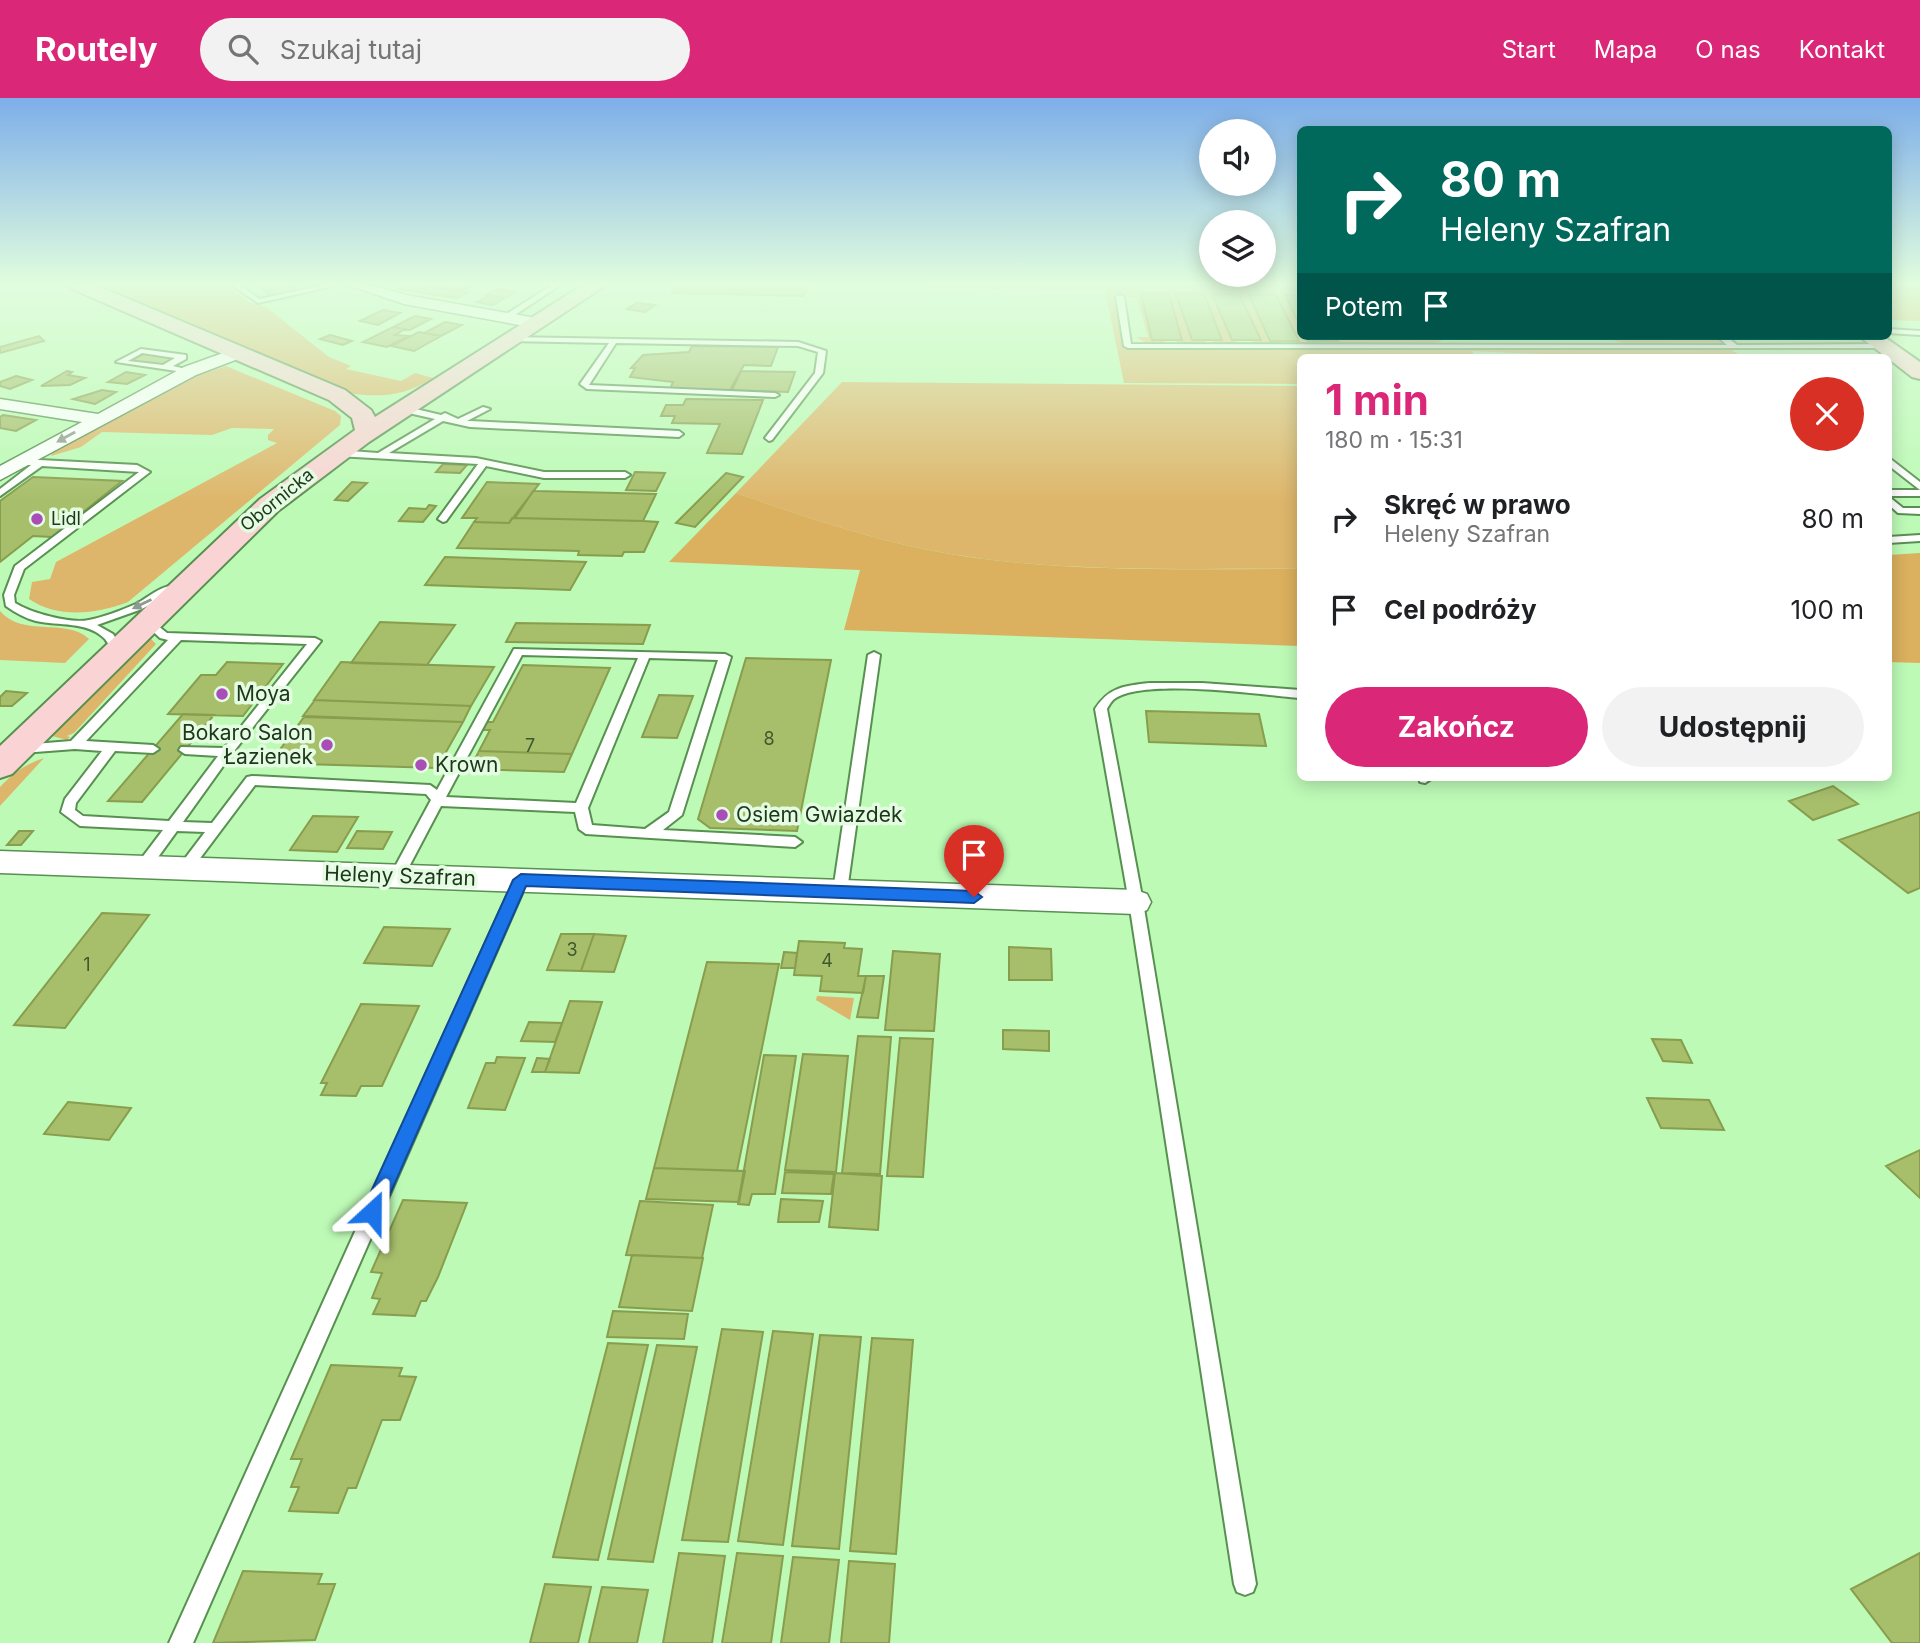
<!DOCTYPE html>
<html lang="pl">
<head>
<meta charset="utf-8">
<style>
  :root { --surface:#fff; --page:#f2f2f2; --text:#202124; --muted:#757577; --accent:#db2777 }
  body { margin:0; font-family:Inter,sans-serif; background:var(--page); color:var(--text); height:100vh; display:flex; flex-direction:column; font-size:26px; white-space:nowrap }
  * { box-sizing:border-box; margin:0 }
  p { font-size:23px; color:var(--muted) }
  .icon { flex:none; width:38px; height:38px; fill:none; stroke:currentColor; stroke-width:2; stroke-linecap:round; stroke-linejoin:round }
  .map { position:relative; flex:1; overflow:hidden }
  .sheet { position:absolute; left:1297px; top:256px; width:595px; height:427px; display:flex; flex-direction:column; background:var(--surface); border-radius:10px; box-shadow:0 4px 18px #0003 }
  .sheet>* { flex:none }
  .hud { position:absolute; left:1297px; top:28px; width:595px; height:214px; border-radius:10px; box-shadow:0 4px 18px #0003; background:#00695c; color:#fff; overflow:hidden }
  .tools { position:absolute; left:1199px; top:21px; display:grid; gap:14px }
  .tools a { display:grid; place-items:center; width:77px; height:77px; border-radius:50%; background:var(--surface); box-shadow:0 4px 18px #0003; font-size:35px }
  .pin { position:absolute; display:grid; place-items:center; width:60px; height:60px; color:#fff; margin:-72px -30px; border-radius:50% 50% 50% 0; rotate:-45deg; box-shadow:0 0 7px #0007 }
  .pin .icon { rotate:45deg }
  .me { position:absolute; width:77px; margin:-38px; rotate:24deg; stroke-linejoin:round; filter:drop-shadow(0 0 5px #0008) }
  .turn { display:flex; align-items:center; gap:24px; height:147px; padding:0 28px; font-size:32px }
  .turn .icon { width:91px; height:91px; stroke-width:2.5 }
  .turn b { display:block; font-size:49px; line-height:60px }
  .then { display:flex; align-items:center; height:66px; padding:0 28px; background:#0003; gap:14px; font-size:26px }
  .round { display:grid; place-items:center; flex:none; width:74px; height:74px; border-radius:37px; background:var(--page) }
  .overview { display:flex; align-items:center; justify-content:space-between; height:119px; padding:0 28px }
  h1 { font-size:42px; font-weight:700; line-height:52px; color:var(--accent) }
  .action { display:flex; gap:14px; margin-top:auto; padding:14px 28px }
  .action a { flex:1; height:80px; border-radius:42px; background:var(--accent); color:#fff; font-size:28px; font-weight:700; line-height:80px; text-align:center }
  .action a+a { background:var(--page); color:var(--text) }
  ul { padding:0; list-style:none }
  li { display:flex; align-items:center; gap:21px; height:91px; padding:0 28px }
  li div { flex:1 }
  li b { display:block; font-size:26px }
  li em { font-style:normal }
  header { display:flex; align-items:center; gap:42px; box-sizing:border-box; height:98px; padding:0 35px; background:var(--accent); color:#fff }
  header strong { font-size:33px }
  nav { display:flex; gap:38px; margin-inline-start:auto; font-size:24px }
  .search { width:490px; height:63px; background:var(--page); display:flex; align-items:center; gap:18px; box-sizing:border-box; padding:0 24px; border-radius:38px; color:var(--muted); font-size:26px }
  .map>svg:first-child { display:block }
  .green { fill:#deb66b }
  .forest { fill:#dbb05e }
  .building { fill:#a7be6b; stroke:#889d4d; stroke-width:2 }
  .lines { fill:none; stroke-linecap:round; stroke-linejoin:round }
  .lane-casing { stroke:#589051; stroke-width:4 }
  .street-casing { stroke:#589051; stroke-width:3 }
  .secondary-casing { stroke:#589051; stroke-width:4 }
  .lane { fill:#fff; fill-rule:evenodd }
  .street { fill:#fff; fill-rule:evenodd }
  .secondary { fill:#fad4d4; fill-rule:evenodd }
  .oneway { fill:#8e9a8d }
  .route { fill:#1a73e8; stroke:#114b97; stroke-width:2 }
  .poi-dot { fill:#a94db8; stroke:#e4fce1; stroke-width:2.5 }
  .labels { text-anchor:middle; stroke-width:7; stroke-linejoin:round; paint-order:stroke }
  .far-street-label { font-size:18px; fill:#1e361b; stroke:#e4fce1 }
  .far-poi-label { font-size:18px; fill:#1e361b; stroke:#e4fce1; text-anchor:start }
  .number-label { font-size:18px; fill:#40582f }
  .poi-label { font-size:21px; fill:#1e361b; stroke:#e4fce1; text-anchor:start }
  .street-label { font-size:21px; fill:#1e361b; stroke:#e4fce1 }
</style>
</head>
<body>
<header>
<strong>Routely</strong>
<div class="search"><svg class="icon" aria-label="search" viewBox="0 0 24 24"><circle cx="10" cy="10" r="6"/><path d="M15 15l6 6"/></svg>Szukaj tutaj</div>
<nav><a>Start</a><a>Mapa</a><a>O nas</a><a>Kontakt</a></nav>
</header>
<div class="map">
<svg width="1920" height="1545" viewBox="0 0 1920 1545">
  <rect width="100%" height="100%" fill="#bdfab6"/>
  <!-- green -->
  <path class="green" d="M93,187h134l22,17 17,5 63,50 22,9 -5,3 55,12 14,-8 18,5c-28,18 -53,20 -85,15z
    M930,187h370v10h-15l15,30v11l22,7h-32l9,-3 -23,-45h-27l21,46h13l-3,4 -26,-1 -3,-4h10l-21,-45 -27,-1 18,46 13,3 -30,1 -2,-4h10l-18,-46h-27l15,46h13l1,3 -29,1 -1,-4 6,-1 -13,-45h-28l11,45 12,1 1,4 -19,-1 -10,-6h12l-11,-39 -24,-4 11,54 605,1 15,8h-201l-3,-3 -68,-3 3,6h-175v27l-176,-1 -19,-93 -179,-2z
    M1335,238h110l1,3 -16,6 -101,-2 -2,-2h10z
    M1601,238h115l5,6 -8,4h-82z
    M226,268l109,45 6,5 -1,9 -212,177c-31,12 -70,17 -99,-3l3,-17 18,-3 6,-17 221,-119 -9,-3v-5l6,-6 -42,-1 -20,7 -110,-3 -21,15 -30,9 3,-6 128,-69z
    M842,284l458,4v183c-116,-1 -235,4 -350,-15 -73,-12 -144,-37 -214,-61z
    M0,513c23,27 66,6 89,28l-24,24 -65,-3z
    M148,538l8,8 -82,89 -7,3 3,1 -3,3 -15,-4z
    M44,660l-44,48v-19c13,-14 26,-23 44,-29z
    M817,898l37,2 -4,22 -34,-20z"/>
  <!-- forest -->
  <path class="forest" d="M1888,187h32v36l-32,-1z
    M736,395c70,24 141,49 214,61 115,19 234,15 350,15v77l-456,-16 16,-60 -191,-8z
    M1920,455v110l-32,-1v-107z"/>
  <!-- building -->
  <path class="building" d="M258,187h33l6,4 -26,7z
    M407,187h15l6,1 -10,6 -19,-3z
    M438,187h26l6,1 -9,5 -27,-4z
    M678,187h131l-5,11 -132,-3z
    M428,188l6,1 34,5 -11,6 -40,-6z
    M496,191l19,3 -10,6 -19,-3z
    M1141,196h28l13,46h-30z
    M1176,196h28l18,46h-30z
    M1212,196h27l22,46h-29z
    M1249,197h27l23,46h-29z
    M1285,197h15v30z
    M489,198l16,2 -12,7 -16,-3z
    M637,205l18,2 -10,7 -18,-3z
    M383,212l17,3 -22,12 -18,-4z
    M415,218l16,3 -21,11 -17,-3z
    M445,224l17,3 -21,11 -17,-3z
    M393,229l12,2 -10,6 14,1 -22,11 -24,-5z
    M419,234l22,4 -27,15 -23,-5z
    M330,237l22,6 -9,4 -23,-6z
    M39,238l5,5 -44,12v-6z
    M1306,238h29l3,5h-30z
    M692,248l86,1 -7,19 -27,-1 -14,25 -60,-1 3,-7 -43,-5 5,-9h-4l12,-13 46,-3z
    M144,256l32,4 -15,8 -31,-5z
    M67,273l5,1 -4,3 17,3 -15,7 -29,1z
    M741,273l54,1 -7,20 -56,-2z
    M126,274l19,3 -18,9 -19,-2z
    M16,278l16,4 -22,9 -10,-3v-4z
    M102,292l14,2 -21,12 -22,-5z
    M686,301l77,1 -21,54 -35,-1 13,-29 -48,-1 3,-7h-14l5,-11h17z
    M3,317l33,5 -20,11 -16,-3v-11z
    M443,366l24,1 -7,8 -24,-1z
    M635,374l30,1 -9,18 -30,-1z
    M726,375l17,4 -48,50 -19,-4z
    M33,379l89,4 -70,56 -19,-1 -33,26v-61z
    M352,384l15,1 -19,18 -13,-1z
    M487,384l52,2 -30,39 -35,-1 3,-4h-15z
    M533,393h2l121,3 -13,27 -128,-3z
    M429,407l7,1 -13,16 -24,-1 10,-13 17,1z
    M512,420l131,3 15,1 -14,30h-20l-2,4 -44,-1 1,-4 -122,-3 17,-26 35,1z
    M445,459l141,5 -16,28 -145,-5z
    M380,524l75,3 -28,40 -76,-2z
    M516,525l134,2 -7,19 -137,-2z
    M746,560l85,2 -34,171 -87,-3 -12,-9z
    M227,564l56,2 -40,52 -75,-2 33,-39h15z
    M341,564l153,5 -23,39 -157,-6z
    M523,567l87,3 -38,86 -93,-3 11,-21h-8l5,-8h6z
    M6,593l21,2 -15,13h-12v-9z
    M659,597l34,1 -16,42 -35,-1z
    M315,602l156,6 -8,16 -160,-6z
    M1146,613l113,3 7,32 -117,-4z
    M183,616l31,1 -72,87 -34,-1z
    M304,619l159,5 -26,46 -167,-5z
    M479,653l93,3 -8,18 -94,-3z
    M1833,688l25,18 -45,16 -24,-19z
    M1920,714v76l-12,5 -69,-53z
    M313,718l45,1 -21,35 -47,-2z
    M19,733h14l-12,14h-14z
    M357,733l35,1 -9,17 -36,-1z
    M102,815l47,2 -84,113 -51,-3z
    M384,829l66,2 -18,37 -68,-3z
    M561,836h33l-13,37 -34,-1z
    M594,836l32,2 -12,36 -33,-1z
    M799,843l46,2 -1,5 18,1 -4,27h8l-3,17 -43,-2 2,-15 -28,-1z
    M1009,849l42,2 1,31h-43z
    M893,853l47,3 -6,77 -49,-1z
    M784,854l13,1 -2,15h-14z
    M707,864l72,2 -42,207 -83,-3z
    M866,878h18l-6,42 -21,-1z
    M570,903l32,1 -23,71 -34,-1z
    M361,906l58,2 -37,80h-21l-5,10 -35,-1 6,-12h-6z
    M529,924l33,1 -7,19 -34,-1z
    M1003,932l46,1v20l-46,-2z
    M858,938l33,1 -11,137 -38,-1z
    M900,940l33,1 -10,138 -36,-1z
    M1652,941l29,1 11,23 -29,-2z
    M803,956l45,2 -12,116 -51,-2z
    M764,957l32,1 -21,138h-23l-3,11 -11,-1z
    M497,959l28,1 -20,52 -37,-2 18,-45h9z
    M537,960l13,1 -5,13h-13z
    M1647,1000l62,2 15,30 -63,-2z
    M68,1004l63,6 -22,32 -65,-6z
    M1920,1052v48l-34,-32z
    M654,1070l91,3 -6,31 -93,-3z
    M785,1074l49,2 -3,20 -49,-1z
    M835,1075l47,3 -4,54 -49,-3z
    M781,1101l42,2 -4,21h-41z
    M403,1102l64,3 -29,74 -12,24h-5l-6,15 -42,-2 7,-15 -8,-1 10,-25 -11,-1z
    M640,1103l73,4 -11,53 -76,-3z
    M632,1157l71,3 -11,53 -73,-4z
    M613,1213l75,3 -4,25 -77,-2z
    M722,1231l41,3 -35,210 -46,-2z
    M773,1233l40,3 -30,211 -45,-4z
    M820,1237l41,2 -22,212 -47,-3z
    M872,1240l41,2 -17,214 -46,-3z
    M608,1245l40,2 -50,215 -45,-3z
    M657,1247l40,2 -44,215 -45,-3z
    M331,1267l71,3 -3,8 17,1 -16,43h-18l-26,68h-8l-10,25 -49,-2 10,-24h-8l11,-28h-11z
    M679,1455l46,3 -13,87h-49z
    M737,1455l46,3 -12,87h-49z
    M1920,1455v90h-28l-41,-54z
    M793,1459l46,3 -10,83h-48z
    M849,1463l46,3 -6,79h-48z
    M243,1473l79,3 -4,10h17l-20,56 -102,3z
    M545,1486l46,3 -13,56h-48z
    M602,1489l46,3 -11,53h-48z"/>
  <g class="lines">
    <defs>
      <path id="lane" d="M232,187h8l19,14 66,-14h13l-80,18z
        M552,187h8l-48,32 -7,-2z
        M1120,197l4,2 7,47 596,1 -10,-9h9l11,9 146,-1 4,2 -4,2h-755l-4,-2 -8,-49z
        M1888,231l32,2v4l-32,-2z
        M511,239l287,5 28,9 -3,22 -51,67 -3,1 -4,-3 50,-65 3,-21 -20,-6 -182,-3 -27,42 186,8 4,2 -4,2 -188,-8 -7,-5 29,-41 -101,-2v-4z
        M141,251l45,6v4l-13,7 21,5 -4,2 -74,-11zM142,255l33,5 -12,7 -35,-4z
        M403,308l38,9 4,-2 13,6 25,-12 7,2 -23,12h3l209,10 4,3 -4,3 -209,-10 -27,-6 -54,32 87,5 68,14h81l5,3 -5,3h-81l-58,-12 -40,55 -3,1 -5,-3 40,-55 -141,-8 -4,-3 4,-3 41,3 57,-34 -35,-8v-4z
        M1888,359l32,25v8l-32,-25z
        M20,361l117,6 13,7 -126,97 -10,26 1,8c16,10 56,21 74,17 15,-3 33,-10 47,-16 12,-6 26,-20 40,-18v4l-34,19 -45,16 16,9 11,17 -2,2h-8c-3,-4 -6,-10 -9,-14 -17,-18 -47,-13 -69,-18 -11,-3 -20,-8 -30,-15l-2,-11 11,-29 124,-94 -97,-6 -42,30v-7l31,-24 -14,-1v-4z
        M1888,392h32v6h-32z
        M1888,398l15,12h17v6l-22,-1 -10,-9z
        M1920,437v6l-32,2v-6z
        M148,520l19,15 148,5 6,3 -90,114 -48,67 29,1 35,-46 5,-1 178,9 7,5 77,-141 211,5 6,3 -49,158 -19,15 132,7 7,5 -7,5 -209,-13 -7,-5 -4,-17 -134,-6 -39,74 -5,1 -7,-5 41,-76 -5,-6 -171,-9 -66,88 -5,1 -7,-5 28,-37 -28,-1 -29,40h-10l-2,-4 2,-4 25,-33 -83,-4 -19,-14 4,-13 37,-48 -27,-2 -53,4 -6,-4 6,-4 49,-4 97,-101 -8,-2 -16,-15 -1,-2zM181,542l126,4 -83,104 -43,-1 -2,3 6,4 33,2 -49,65 -86,-5 -8,-6 1,-7 39,-52 38,2 6,-4 -6,-4 -67,-4zM522,557l116,3 -62,145 -130,-6zM649,560l69,2 -49,152 -24,17 -53,-4 -4,-17z
        M874,554l6,3 -33,236 -2,4h-10l-2,-4 35,-236z
        M1149,585h53l98,7v8c-37,-3 -160,-21 -187,2 -2,2 -5,7 -6,9l36,193 113,682 -3,8 -8,3 -8,-3 -3,-8 -105,-682 -34,-193c14,-22 29,-23 54,-26z
        M1419,679h12v2l-6,4 -5,-1z
        M521,777l5,1 2,4 -335,763h-24l345,-763 2,-4z"/>
      <path id="street" d="M348,187h23l35,10 130,23 8,5 -8,5 -132,-24z
        M237,250l8,5 -2,4 -47,18 -196,105v-14l82,-44 -82,-13v-10l98,15 86,-47z
        M0,753l1136,39 11,4 4,8 -4,8 -11,4 -1136,-41z"/>
      <path id="secondary" d="M69,187h26l250,105 26,20 4,7 208,-132h23l-237,157 -91,69 -266,263 -12,4v-32l260,-247 95,-69 -3,-12 -23,-18 -257,-111z
        M1859,238h24l37,26v17l-8,-2z"/>
    </defs>
    <!-- lane casing -->
    <use href="#lane" class="lane-casing"/>
    <!-- street casing -->
    <use href="#street" class="street-casing"/>
    <!-- secondary casing -->
    <use href="#secondary" class="secondary-casing"/>
    <!-- lane -->
    <use href="#lane" class="lane"/>
    <!-- street -->
    <use href="#street" class="street"/>
    <!-- secondary -->
    <use href="#secondary" class="secondary"/>
  </g>
  <!-- one-way arrows -->
  <defs><path id="oneway-solid" d="M-6-.8H1V-3.2L6.5 0L1 3.2V.8H-6Z" transform="scale(1.75)"/></defs>
  <g class="oneway">
    <use href="#oneway-solid" transform="translate(66 339) rotate(151)"/>
    <use href="#oneway-solid" transform="translate(142 506) rotate(154)"/>
  </g>
  <!-- sky -->
  <linearGradient id="sky" x2="0" y2="1"><stop stop-color="#7daee9"/><stop offset="0.46" stop-color="#e1fdde"/><stop offset="1" stop-color="#e1fdde" stop-opacity="0"/></linearGradient>
  <rect width="1920" height="403" fill="url(#sky)"/>
  <!-- route -->
  <path class="route" d="M521,776l453,17 8,6 -8,6 -448,-17 -147,333 -7,3 -7,-3 -3,-7 3,-7 148,-325z"/>
  <!-- markers -->
  <g class="poi-dot">
    <circle cx="37" cy="421" r="7"/>
    <circle cx="222" cy="596" r="7"/>
    <circle cx="327" cy="647" r="7"/>
    <circle cx="421" cy="667" r="7"/>
    <circle cx="722" cy="717" r="7"/>
  </g>
  <g class="labels">
    <!-- far-street labels -->
    <g class="far-street-label">
      <text transform="translate(277 402) rotate(-39)" y="6">Obornicka</text>
    </g>
    <!-- far-poi labels -->
    <g class="far-poi-label">
      <text x="51" y="427">Lidl</text>
    </g>
    <!-- number labels -->
    <g class="number-label">
      <text x="769" y="647">8</text>
      <text x="530" y="654">7</text>
      <text x="572" y="858">3</text>
      <text x="827" y="869">4</text>
      <text x="87" y="873">1</text>
    </g>
    <!-- poi labels -->
    <g class="poi-label">
      <text x="236" y="603">Moya</text>
      <text x="313" y="642" text-anchor="end">Bokaro Salon<tspan x="313" dy="24">Łazienek</tspan></text>
      <text x="435" y="674">Krown</text>
      <text x="736" y="724">Osiem Gwiazdek</text>
    </g>
    <!-- street labels -->
    <g class="street-label">
      <text transform="translate(400 778) rotate(2)" y="7">Heleny Szafran</text>
    </g>
  </g>
</svg>
<div class="tools">
<a><svg class="icon" aria-label="sound" viewBox="0 0 24 24"><path d="M4 9h4l5-4v14l-5-4H4zM17 9q2 3 0 6"/></svg></a>
<a><svg class="icon" aria-label="layers" viewBox="0 0 24 24"><path d="M12 4l9 5-9 5-9-5zM3 14l9 5 9-5"/></svg></a>
</div>
<div class="pin" style="left:974px;top:799px;background:#d93025"><svg class="icon" aria-label="arrive" viewBox="0 0 24 24"><path d="M6 21V4h12l-3 4 3 4H6"/></svg></div>
<svg class="me" style="left:372px;top:1114px" viewBox="-20 -20 40 40"><path d="M0-17L14 15 0 8-14 15z" fill="#1a73e8" stroke="#fff" stroke-width="4"/></svg>
<div class="hud">
<div class="turn"><svg class="icon" aria-label="right" viewBox="0 0 24 24"><path d="M7 20v-9h11M14 6l5 5-5 5"/></svg><div><b>80 m</b>Heleny Szafran</div></div>
<div class="then">Potem<svg class="icon" aria-label="arrive" viewBox="0 0 24 24"><path d="M6 21V4h12l-3 4 3 4H6"/></svg></div>
</div>
<section class="sheet">
<div class="overview"><div><h1>1 min</h1><p>180 m · 15:31</p></div><a class="round" style="background:#d93025;color:#fff"><svg class="icon" aria-label="close" viewBox="0 0 24 24"><path d="M6 6l12 12M18 6L6 18"/></svg></a></div>
<ul>
<li><svg class="icon" aria-label="right" viewBox="0 0 24 24"><path d="M7 20v-9h11M14 6l5 5-5 5"/></svg><div><b>Skręć w prawo</b><p>Heleny Szafran</p></div><em>80 m</em></li>
<li><svg class="icon" aria-label="arrive" viewBox="0 0 24 24"><path d="M6 21V4h12l-3 4 3 4H6"/></svg><div><b>Cel podróży</b></div><em>100 m</em></li>
</ul>
<div class="action"><a>Zakończ</a><a>Udostępnij</a></div>
</section>
</div>
</body>
</html>
